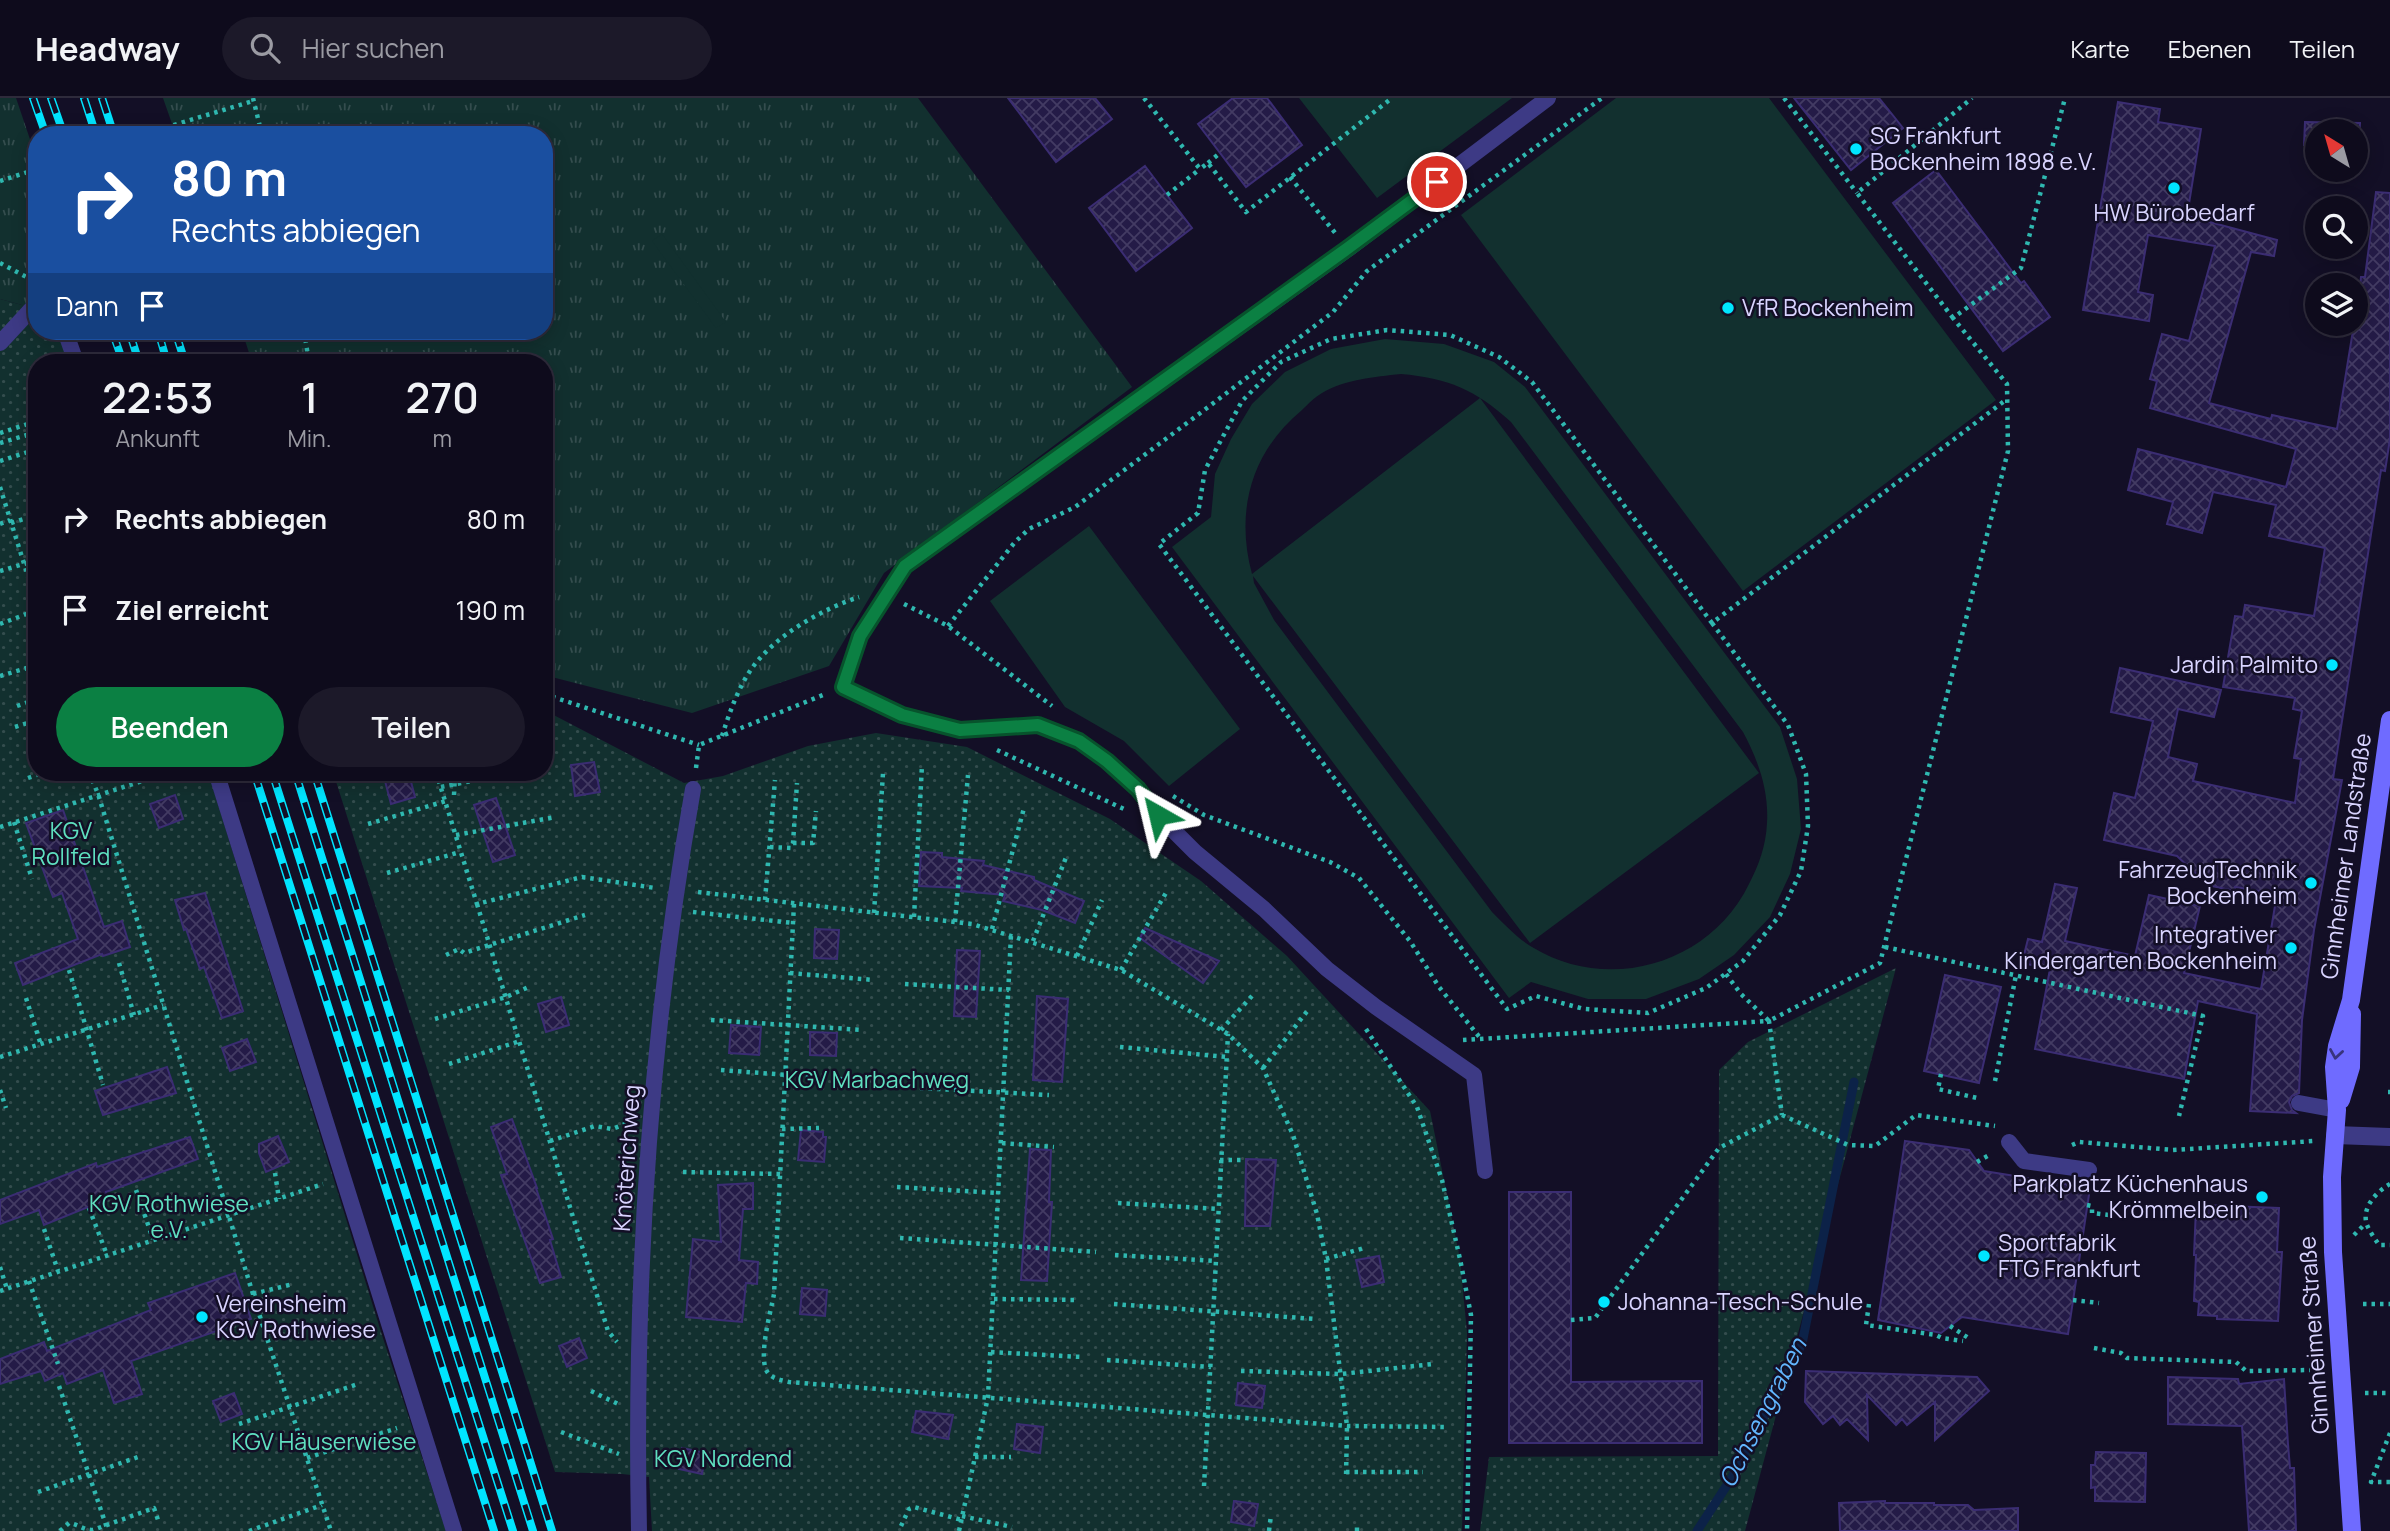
<!DOCTYPE html>
<html lang="de">
<head>
<meta charset="utf-8">
<style>
  :root { --surface:#0e0b1c; --page:#1c1929; --text:#f1f3f6; --muted:#9b9ba3; --line:#2e2b3b; --accent:#0b8043 }
  body { margin:0; font-family:Manrope,sans-serif; background:var(--page); color:var(--text); height:100vh; display:flex; flex-direction:column; font-size:26px; white-space:nowrap }
  * { box-sizing:border-box; margin:0 }
  p { font-size:23px; color:var(--muted) }
  .icon { flex:none; width:38px; height:38px; fill:none; stroke:currentColor; stroke-width:2; stroke-linecap:round; stroke-linejoin:round }
  .map { position:relative; flex:1; overflow:hidden }
  .sheet { position:absolute; left:28px; top:256px; width:525px; height:427px; display:flex; flex-direction:column; background:var(--surface); border-radius:28px; box-shadow:0 4px 18px #0003,0 0 0 2px var(--line) }
  .sheet>* { flex:none }
  .top-card { position:absolute; left:28px; top:28px; width:525px; height:214px; border-radius:28px; box-shadow:0 4px 18px #0003,0 0 0 2px var(--line); background:#1a4fa0; color:#fff; overflow:hidden }
  .needle { width:46px; rotate:323deg }
  .buttons { position:absolute; left:2305px; top:21px; display:grid; gap:14px }
  .buttons a { display:grid; place-items:center; width:63px; height:63px; border-radius:50%; background:var(--surface); box-shadow:0 4px 18px #0003,0 0 0 2px var(--line); font-size:35px }
  .pin { position:absolute; display:grid; place-items:center; width:60px; height:60px; color:#fff; margin:-30px; border:4px solid #fff; border-radius:50%; box-shadow:0 2px 7px #0007 }
  .me { position:absolute; width:77px; margin:-38px; rotate:323deg; stroke-linejoin:round; filter:drop-shadow(0 0 5px #0008) }
  .turn { display:flex; align-items:center; gap:24px; height:147px; padding:0 28px; font-size:32px }
  .turn .icon { width:91px; height:91px; stroke-width:2.5 }
  .turn b { display:block; font-size:49px; line-height:60px }
  .then { display:flex; align-items:center; height:66px; padding:0 28px; background:#0003; gap:14px; font-size:26px }
  .eta { display:flex; justify-content:space-evenly; align-items:center; height:119px; text-align:center }
  .eta b { font-size:42px; font-weight:600; line-height:49px }
  .cta { display:flex; gap:14px; margin-top:auto; padding:14px 28px }
  .cta a { flex:1; height:80px; border-radius:42px; background:var(--accent); color:#fff; font-size:28px; font-weight:600; line-height:80px; text-align:center }
  .cta a+a { background:var(--page); color:var(--text) }
  ul { padding:0; list-style:none }
  li { display:flex; align-items:center; gap:21px; height:91px; padding:0 28px }
  li div { flex:1 }
  li b { display:block; font-size:26px }
  li em { font-style:normal }
  header { display:flex; align-items:center; gap:42px; box-sizing:border-box; height:98px; padding:0 35px; background:var(--surface); border-bottom:2px solid var(--line) }
  header strong { font-size:33px }
  nav { display:flex; gap:38px; margin-inline-start:auto; font-size:24px }
  .search { width:490px; height:63px; background:var(--page); display:flex; align-items:center; gap:18px; box-sizing:border-box; padding:0 24px; border-radius:38px; color:var(--muted); font-size:26px }
  .map>svg:first-child { display:block }
  .grass { fill:url(#grass-dots) }
  .park { fill:url(#park-tufts) }
  .pitch { fill:#12302f; fill-rule:evenodd }
  .lines { fill:none; stroke-linecap:round; stroke-linejoin:round }
  .stream { stroke:#0c2248; stroke-width:9 }
  .building { fill:url(#building-cross-hatch); stroke:#3b2d73; stroke-width:2 }
  .path { stroke:#2fb8b0; stroke-width:4.5; stroke-dasharray:3.5 5; stroke-linecap:butt }
  .service { stroke:#3d3a85; stroke-width:16 }
  .tertiary { stroke:#3d3a85; stroke-width:18 }
  .secondary { stroke:#6f6bff; stroke-width:18 }
  .rail-casing { stroke:#00e5ff; stroke-width:8 }
  .rail { stroke:#130f26; stroke-width:5; stroke-dasharray:16; stroke-linecap:butt }
  .oneway { stroke:#38347d }
  .route-casing { stroke:#07532c; stroke-width:18 }
  .route { stroke:#0b8043; stroke-width:12 }
  .poi-dot { fill:#00e5ff; stroke:#130f26; stroke-width:2.5 }
  .labels { text-anchor:middle; stroke-width:5; stroke-linejoin:round; paint-order:stroke }
  .poi-label { font-size:23px; fill:#d9d4ff; stroke:#130f26; text-anchor:start }
  .park-label { font-size:23px; fill:#5fe0c0; stroke:#130f26 }
  .street-label { font-size:23px; fill:#d9d4ff; stroke:#130f26 }
  .water-label { font-size:24px; font-style:italic; fill:#62b6ff; stroke:#130f26 }
</style>
</head>
<body>
<header>
<strong>Headway</strong>
<div class="search"><svg class="icon" aria-label="search" viewBox="0 0 24 24"><circle cx="10" cy="10" r="6"/><path d="M15 15l6 6"/></svg>Hier suchen</div>
<nav><a>Karte</a><a>Ebenen</a><a>Teilen</a></nav>
</header>
<div class="map">
<svg width="2390" height="1433" viewBox="0 0 2390 1433">
  <defs>
    <pattern id="grass-dots" width="8" height="8" patternUnits="userSpaceOnUse" patternTransform="scale(1.75)"><rect width="8" height="8" fill="#12302f"/><path d="M2 2h.1M6 6h.1" fill="none" stroke="#344d4e" stroke-width="1.8" stroke-linecap="round"/></pattern>
    <pattern id="park-tufts" width="24" height="20" patternUnits="userSpaceOnUse" patternTransform="scale(1.75)"><rect width="24" height="20" fill="#12302f"/><path d="M3 7l-1-3M5 7V3M7 7l1-3M15 17l-1-3M17 17v-4M19 17l1-3" fill="none" stroke="#344d4e"/></pattern>
    <pattern id="building-cross-hatch" width="8" height="8" patternUnits="userSpaceOnUse" patternTransform="scale(1.75)"><rect width="8" height="8" fill="#241b47"/><path d="M0 0l8 8M0 8l8-8" fill="none" stroke="#433b63"/></pattern>
  </defs>
  <rect width="100%" height="100%" fill="#130f26"/>
  <!-- grass -->
  <path class="grass" d="M0,201l37,10v22h24l10,31h-34v410h171l173,560 65,199h-446z
    M544,612l140,73 39,-7 85,-30 68,-13 91,14 143,72 91,62 86,75 143,155 30,148 7,74 -5,198h-810l-3,-54 -27,-3 -67,-2 -222,-700h211z
    M1896,870l-151,563h-265l9,-74 229,-1 1,-386 29,-28z"/>
  <!-- park -->
  <path class="park" d="M0,0h16l21,62v149l-37,-10z
    M163,0h755l214,289 -248,186 -55,93 -137,47 -148,-38v-313h-292l-10,-31h302v-196h-368z"/>
  <!-- pitch -->
  <path class="pitch" d="M1299,0h213l-135,100z
    M1616,0h153l227,302 -253,191 -282,-376z
    M662,136l64,88 -10,6 -64,-87z
    M1385,241l59,5 50,18 31,25 255,340 17,52 4,50 -11,45 -20,43 -36,38 -35,24 -53,20h-58l-57,-17 -22,16 -337,-451 39,-30 4,-43 16,-35 21,-35 33,-32 46,-23zM1401,276c47,4 75,16 110,48l232,310c15,28 26,58 24,91 -1,22 -8,42 -18,61 -39,80 -140,110 -217,63 -15,-9 -28,-23 -40,-35l-218,-292 -20,-37 -1,-7 277,367 229,-170 -279,-375 -228,176c-17,-63 -1,-122 50,-164 6,-6 13,-13 20,-17 24,-14 52,-16 79,-19z
    M1089,428l151,203 -71,57 -45,-45 -59,-34 -75,-106z"/>
  <g class="lines">
    <!-- stream -->
    <path class="stream" d="M1697,1433l34,-52 71,-135 52,-262"/>
  </g>
  <!-- building -->
  <path class="building" d="M1008,0h87l17,21 -56,43z
    M1233,0h34l35,47 -56,42 -48,-63z
    M1794,0h85l24,30 -52,42z
    M2118,4l42,7 -2,13 43,7 -14,87 90,24 -3,16 -23,-4 -42,151 62,16 1,-4 65,14 17,-105h2l5,-47h4l11,-85 14,1v246l-5,32 -4,-1 -48,309 9,1 -28,150 -12,90 -3,73 -7,3 -3,6 3,8 4,3 -46,-2 7,-97 -59,-13 -14,78 -149,-30 15,-80 -28,-6 6,-24 14,3 13,-58 22,4 -12,53 70,15 14,-61 51,11 -16,67 77,16 16,-95 -42,-7 -1,4 -26,-6 -31,-29 -73,-16 10,-47 21,5 18,-77 -42,-9 9,-44 101,22 -7,27 -36,-8 -10,48 29,7 -4,17 102,22 6,-44 -7,-1 8,-47 -9,-2 2,-11 -72,-11 12,-71 8,1 2,-12 69,11 11,-68 -56,-12 7,-31 -63,-13 -11,41 -35,-9 6,-22 -45,-12 10,-41 148,38 10,-38 -146,-41 7,-27 -7,-2 12,-45 27,7 26,-95 -67,-11 -10,57 15,3 -4,26 -66,-11z
    M2305,24l55,1 -1,24h-3v-16h-39v14h-13z
    M1145,68l47,62 -56,43 -47,-63z
    M1936,72l85,113 3,-2 26,36 -47,34 -110,-148z
    M594,664l6,30 -25,4 -4,-31z
    M409,676l6,23 -24,7 -6,-23z
    M175,697l8,24 -24,9 -9,-24z
    M496,700l19,57 -22,7 -19,-57z
    M63,712l41,117 18,-6 8,26 -27,9 -1,-2 -79,31 -8,-22 63,-24 -16,-46 -9,4 -27,-74z
    M921,754l21,1v4l42,4 -1,4 51,12v3l50,21 -9,22 -33,-13 -39,-9 2,-6 -44,-4 1,-3 -43,-2z
    M205,795l38,118 -21,7 -18,-51 -4,2 -14,-40 -2,1 -9,-30z
    M1145,830l74,33 -16,22 -63,-45z
    M815,831l24,1 -2,29 -23,-1z
    M957,852l23,1 -4,66 -22,-1z
    M1945,877l56,12 -22,96 -55,-12z
    M1037,898l31,3 -6,83 -29,-2z
    M561,899l8,28 -23,7 -8,-28z
    M731,927l30,2 -2,28 -30,-2z
    M810,934l27,1 -1,23 -26,-1z
    M247,941l9,23 -26,9 -8,-23z
    M167,969l9,26 -73,22 -8,-24z
    M512,1021l25,69h-1l17,51 -3,1 11,37 -21,6 -39,-108 6,-1 -16,-47z
    M801,1032l22,2v5h3l-2,25 -26,-2z
    M278,1038l11,26 -23,10 -7,-19v-9z
    M190,1039l8,22 -92,33 2,7 -64,26 -5,-15 -39,14v-24l96,-37 1,4z
    M1905,1043l64,9 15,21 106,17 -22,146 -106,-17 -21,16 -63,-13z
    M1030,1051l21,1 -2,52h3l-5,79 -26,-1z
    M1246,1061l30,1 -6,66h-25z
    M753,1085v26h-10l-4,51 19,2 -1,22 -11,-1 -4,39 -56,-5 7,-78 28,3 -3,-57z
    M1509,1094h62v190l131,-1v62h-193z
    M2202,1107l77,3 -2,44h5l-4,69 -61,-2v-3l-19,-1 1,-13 -5,-1 2,-46h-2l2,-47h6z
    M1379,1158l5,26 -22,5 -6,-27z
    M235,1175l16,46 -120,42 11,33 -28,9 -11,-33 -36,14 -4,-11 -18,8 -4,-10 -41,13v-25l44,-17 3,9 104,-41 -3,-7z
    M802,1190l25,2 -2,26 -25,-2z
    M579,1240l8,20 -20,9 -8,-21z
    M1806,1273l171,6 12,14 -54,49v-38l-28,23 -5,-6 -6,6 -29,-30 1,45 -21,-21 -7,6 -7,-9 -10,8 -18,-22z
    M2168,1279l70,2 1,5 45,-5 4,65 2,24h4l2,63h-47l-7,-105 -74,-2z
    M1238,1285l27,3 -3,22 -26,-3z
    M234,1295l8,21 -21,8 -8,-21z
    M916,1313l37,4 -5,24 -36,-7z
    M1017,1326l26,3 -3,26 -26,-4z
    M682,1350l24,5 -4,21 -23,-5z
    M2096,1354l50,1 -1,49 -50,-1v-14l-4,1v-23h4z
    M1234,1403l24,3 -4,22 -23,-4z
    M1885,1403v2h49v2h34l6,5 44,-2v23h-178l-1,-28z"/>
  <g class="lines">
    <!-- path -->
    <path class="path" d="M253,0l9,37
      M1144,0l56,71 8,-6 38,49 146,-114
      M1784,0l73,95
      M141,37l112,-34
      M1208,65l12,-10
      M1290,79l46,57
      M0,83l37,-12
      M1167,97l33,-26
      M0,165l36,19
      M1953,220l-96,-125 115,-95
      M304,233l5,31
      M0,335l37,-12
      M0,345l37,-11
      M0,363l37,-12
      M0,389l37,118
      M11,425l26,-8
      M0,426l10,-4
      M0,473l37,-11
      M904,506l44,22 104,80
      M1712,525l76,102 18,49 2,52 -7,45 -21,44 -37,46 -37,27 -58,25 -64,-4 -48,-13 -29,13 -348,-465 39,-31 7,-43 37,-69 39,-39 50,-23 56,-9 63,5 49,22 33,25 180,241 295,-224
      M0,526l37,-14
      M948,528l67,-84 14,-13 46,-22 124,-93 134,-102 34,-41 235,-173
      M0,578l37,-11
      M544,596l155,51
      M17,608l20,-7
      M15,629l22,-7
      M722,638c9,-28 20,-60 41,-81 24,-26 63,-47 96,-58
      M997,652l129,60
      M696,670l3,-23 124,-50
      M89,674l9,22 164,529 69,208
      M436,674l41,132 105,-27 73,11
      M446,674l8,8
      M28,680l17,-6
      M441,689l77,-15
      M454,697l1,-20 4,-3
      M1173,698l31,19 126,47 29,16 51,63 29,46 42,52
      M14,724l18,57
      M368,726l78,-23
      M0,729l170,-55
      M456,737l100,-18
      M793,745h20l3,-32
      M770,749l21,1 2,-5 4,-60
      M387,775l73,-21
      M698,794l274,32 149,46 107,64 35,34 30,67 24,79 9,45 21,167 -1,52
      M765,802l10,-120
      M477,806l131,427 9,11
      M794,806l-20,390c-3,17 -17,65 -6,79 5,6 13,7 21,9l558,44 100,1
      M693,814l100,11
      M874,815l9,-140
      M914,819l8,-152
      M955,824l13,-147
      M992,831l32,-121
      M1033,843l34,-86
      M1885,849l318,69 -24,100
      M446,857l13,-6 5,4 121,-38
      M1077,858l25,-56
      M119,865l15,52
      M69,872l34,115
      M1121,872l46,-79
      M790,875l84,7
      M1726,876l15,20 28,27 111,-58 128,-512 -1,-67 -54,-66 68,-50 44,-170
      M905,886l104,6
      M26,900l15,47
      M435,921l71,-22 25,-11
      M711,922l152,10
      M1366,931l51,78 25,73 18,79 11,56 -4,216
      M1221,932l31,-34
      M1463,942l306,-19 13,94
      M1120,949l107,10
      M0,959l163,-52
      M449,966l71,-23
      M1263,970l45,-58
      M721,972l147,11
      M1941,976l-3,15 39,9
      M1995,983l21,-106
      M920,990l129,7
      M0,992l6,18
      M2388,994h2
      M1782,1017l66,30 27,1 41,-31 79,11
      M782,1031l37,-1
      M550,1043l45,-15 17,3 18,-7
      M1002,1045l52,4
      M2072,1047l7,-3 94,8 141,-9
      M1220,1062h21
      M1977,1064l14,-8
      M683,1074l97,2
      M275,1075l4,26
      M2390,1086c-14,8 -29,24 -23,41 3,7 8,14 12,20h11
      M897,1089l102,6
      M136,1092l17,49
      M1118,1105l100,6
      M2087,1107l5,1v7l17,2
      M89,1110l18,47
      M44,1131l14,42
      M2354,1137l12,-12
      M900,1140l196,14
      M1115,1157l100,6
      M1326,1161l38,-11
      M0,1169l7,22
      M29,1183l29,83
      M0,1193l323,-107
      M253,1196l40,-10
      M994,1201l82,1
      M2073,1202l26,3
      M1114,1206l201,15
      M1869,1206l-3,21 70,10 6,3 21,3
      M2363,1206h27
      M1571,1222l24,-2 124,-170 63,-33
      M1950,1228l20,13
      M2094,1250l27,5 6,5 109,4 10,9 64,-1
      M991,1254l91,5
      M1107,1262l104,7
      M1241,1273l100,3 92,-10
      M59,1288l49,145
      M591,1293l27,13
      M2365,1295h25
      M239,1326l119,-40
      M561,1334l58,22
      M2390,1335l-19,49h19
      M975,1359h36
      M307,1360l90,-30
      M1346,1374h77
      M1204,1388l24,-452
      M38,1394l103,-36
      M962,1418l50,11
      M901,1428l8,-17 5,-2 48,13
      M60,1433l9,-8c9,1 14,7 24,7l61,-22 5,15
      M249,1433l73,-26
      M959,1433l29,-134 23,-462
      M1269,1433l2,-16
      M1357,1433v-4"/>
    <!-- service -->
    <path class="service" d="M65,233l11,31
      M0,245l37,-40
      M216,674l238,759
      M2299,1005l38,7
      M2009,1044l15,19 65,9
      M1485,1073l-11,-96 -98,-68 -49,-38 -63,-60 -69,-57 -37,-37 -20,-26 -31,-28 -29,-20 -40,-16 -78,5 -58,-15 -59,-28 17,-51 45,-70 443,-317 200,-151
      M639,1433c-5,-245 11,-500 54,-742"/>
    <!-- tertiary -->
    <path class="tertiary" d="M2335,1037l55,2"/>
    <!-- secondary -->
    <path class="secondary" d="M2341,1002l10,-33 1,-53
      M2352,1433l-19,-279 -1,-75 5,-67 -3,-43 3,-21 14,-46 39,-280"/>
    <defs>
      <path id="rail" d="M33,0l13,37
        M51,0l13,37
        M84,0l12,37
        M102,0l12,37
        M112,233l11,31
        M129,233l10,31
        M158,233l9,31
        M175,233l10,31
        M254,674l240,759
        M272,674l241,759
        M295,674l238,759
        M314,674l238,759"/>
    </defs>
    <!-- rail casing -->
    <use href="#rail" class="rail-casing"/>
    <!-- rail -->
    <use href="#rail" class="rail"/>
  </g>
  <!-- one-way arrows -->
  <defs><path id="oneway-chevron" d="M-2-3.5L2.5 0L-2 3.5" fill="none" stroke-width="1.6" stroke-linecap="round" stroke-linejoin="round" transform="scale(1.75)"/></defs>
  <use class="oneway" href="#oneway-chevron" transform="translate(2336 956) rotate(99)"/>
  <g class="lines">
    <defs>
      <path id="route" d="M1158,717l-20,-26 -31,-28 -28,-20 -41,-16 -78,5 -58,-15 -59,-28 17,-51 45,-70 443,-318 89,-66"/>
    </defs>
    <!-- route casing -->
    <use href="#route" class="route-casing"/>
    <!-- route -->
    <use href="#route" class="route"/>
  </g>
  <!-- markers -->
  <g class="poi-dot">
    <circle cx="1856" cy="51" r="7"/>
    <circle cx="2174" cy="90" r="7"/>
    <circle cx="1728" cy="210" r="7"/>
    <circle cx="2332" cy="567" r="7"/>
    <circle cx="2311" cy="785" r="7"/>
    <circle cx="2291" cy="850" r="7"/>
    <circle cx="2262" cy="1099" r="7"/>
    <circle cx="1984" cy="1158" r="7"/>
    <circle cx="1604" cy="1204" r="7"/>
    <circle cx="202" cy="1219" r="7"/>
  </g>
  <g class="labels">
    <!-- poi labels -->
    <g class="poi-label">
      <text x="1870" y="46">SG Frankfurt<tspan x="1870" dy="26">Bockenheim 1898 e.V.</tspan></text>
      <text x="2174" y="123" text-anchor="middle">HW Bürobedarf</text>
      <text x="1742" y="218">VfR Bockenheim</text>
      <text x="2318" y="575" text-anchor="end">Jardin Palmito</text>
      <text x="2297" y="780" text-anchor="end">FahrzeugTechnik<tspan x="2297" dy="26">Bockenheim</tspan></text>
      <text x="2277" y="845" text-anchor="end">Integrativer<tspan x="2277" dy="26">Kindergarten Bockenheim</tspan></text>
      <text x="2248" y="1094" text-anchor="end">Parkplatz Küchenhaus<tspan x="2248" dy="26">Krömmelbein</tspan></text>
      <text x="1998" y="1153">Sportfabrik<tspan x="1998" dy="26">FTG Frankfurt</tspan></text>
      <text x="1618" y="1212">Johanna-Tesch-Schule</text>
      <text x="216" y="1214">Vereinsheim<tspan x="216" dy="26">KGV Rothwiese</tspan></text>
    </g>
    <!-- park labels -->
    <g class="park-label">
      <text x="71" y="741">KGV<tspan x="71" dy="26">Rollfeld</tspan></text>
      <text x="877" y="990">KGV Marbachweg</text>
      <text x="169" y="1114">KGV Rothwiese<tspan x="169" dy="26">e.V.</tspan></text>
      <text x="324" y="1352">KGV Häuserwiese</text>
      <text x="723" y="1369">KGV Nordend</text>
    </g>
    <!-- street labels -->
    <g class="street-label">
      <text transform="translate(2346 758) rotate(-82)" y="8">Ginnheimer Landstraße</text>
      <text transform="translate(627 1060) rotate(-86)" y="8">Knöterichweg</text>
      <text transform="translate(2314 1237) rotate(-94)" y="8">Ginnheimer Straße</text>
    </g>
    <!-- water labels -->
    <g class="water-label">
      <text transform="translate(1763 1315) rotate(-63)" y="8">Ochsengraben</text>
    </g>
  </g>
</svg>
<div class="buttons">
<a><svg class="needle" viewBox="-14 -14 28 28"><path d="M0-13l5 13h-10z" fill="#e53935"/><path d="M0 13l5-13h-10z" fill="#9b9ba3"/></svg></a>
<a><svg class="icon" aria-label="search" viewBox="0 0 24 24"><circle cx="10" cy="10" r="6"/><path d="M15 15l6 6"/></svg></a>
<a><svg class="icon" aria-label="layers" viewBox="0 0 24 24"><path d="M12 4l9 5-9 5-9-5zM3 14l9 5 9-5"/></svg></a>
</div>
<div class="pin" style="left:1437px;top:84px;background:#d93025"><svg class="icon" aria-label="arrive" viewBox="0 0 24 24"><path d="M6 21V4h12l-3 4 3 4H6"/></svg></div>
<svg class="me" style="left:1158px;top:717px" viewBox="-20 -20 40 40"><path d="M0-17L14 15 0 8-14 15z" fill="#0b8043" stroke="#fff" stroke-width="4"/></svg>
<div class="top-card">
<div class="turn"><svg class="icon" aria-label="right" viewBox="0 0 24 24"><path d="M7 20v-9h11M14 6l5 5-5 5"/></svg><div><b>80 m</b>Rechts abbiegen</div></div>
<div class="then">Dann<svg class="icon" aria-label="arrive" viewBox="0 0 24 24"><path d="M6 21V4h12l-3 4 3 4H6"/></svg></div>
</div>
<section class="sheet">
<div class="eta">
<div><b>22:53</b><p>Ankunft</p></div>
<div><b>1</b><p>Min.</p></div>
<div><b>270</b><p>m</p></div>
</div>
<ul>
<li><svg class="icon" aria-label="right" viewBox="0 0 24 24"><path d="M7 20v-9h11M14 6l5 5-5 5"/></svg><div><b>Rechts abbiegen</b></div><em>80 m</em></li>
<li><svg class="icon" aria-label="arrive" viewBox="0 0 24 24"><path d="M6 21V4h12l-3 4 3 4H6"/></svg><div><b>Ziel erreicht</b></div><em>190 m</em></li>
</ul>
<div class="cta"><a>Beenden</a><a>Teilen</a></div>
</section>
</div>
</body>
</html>
